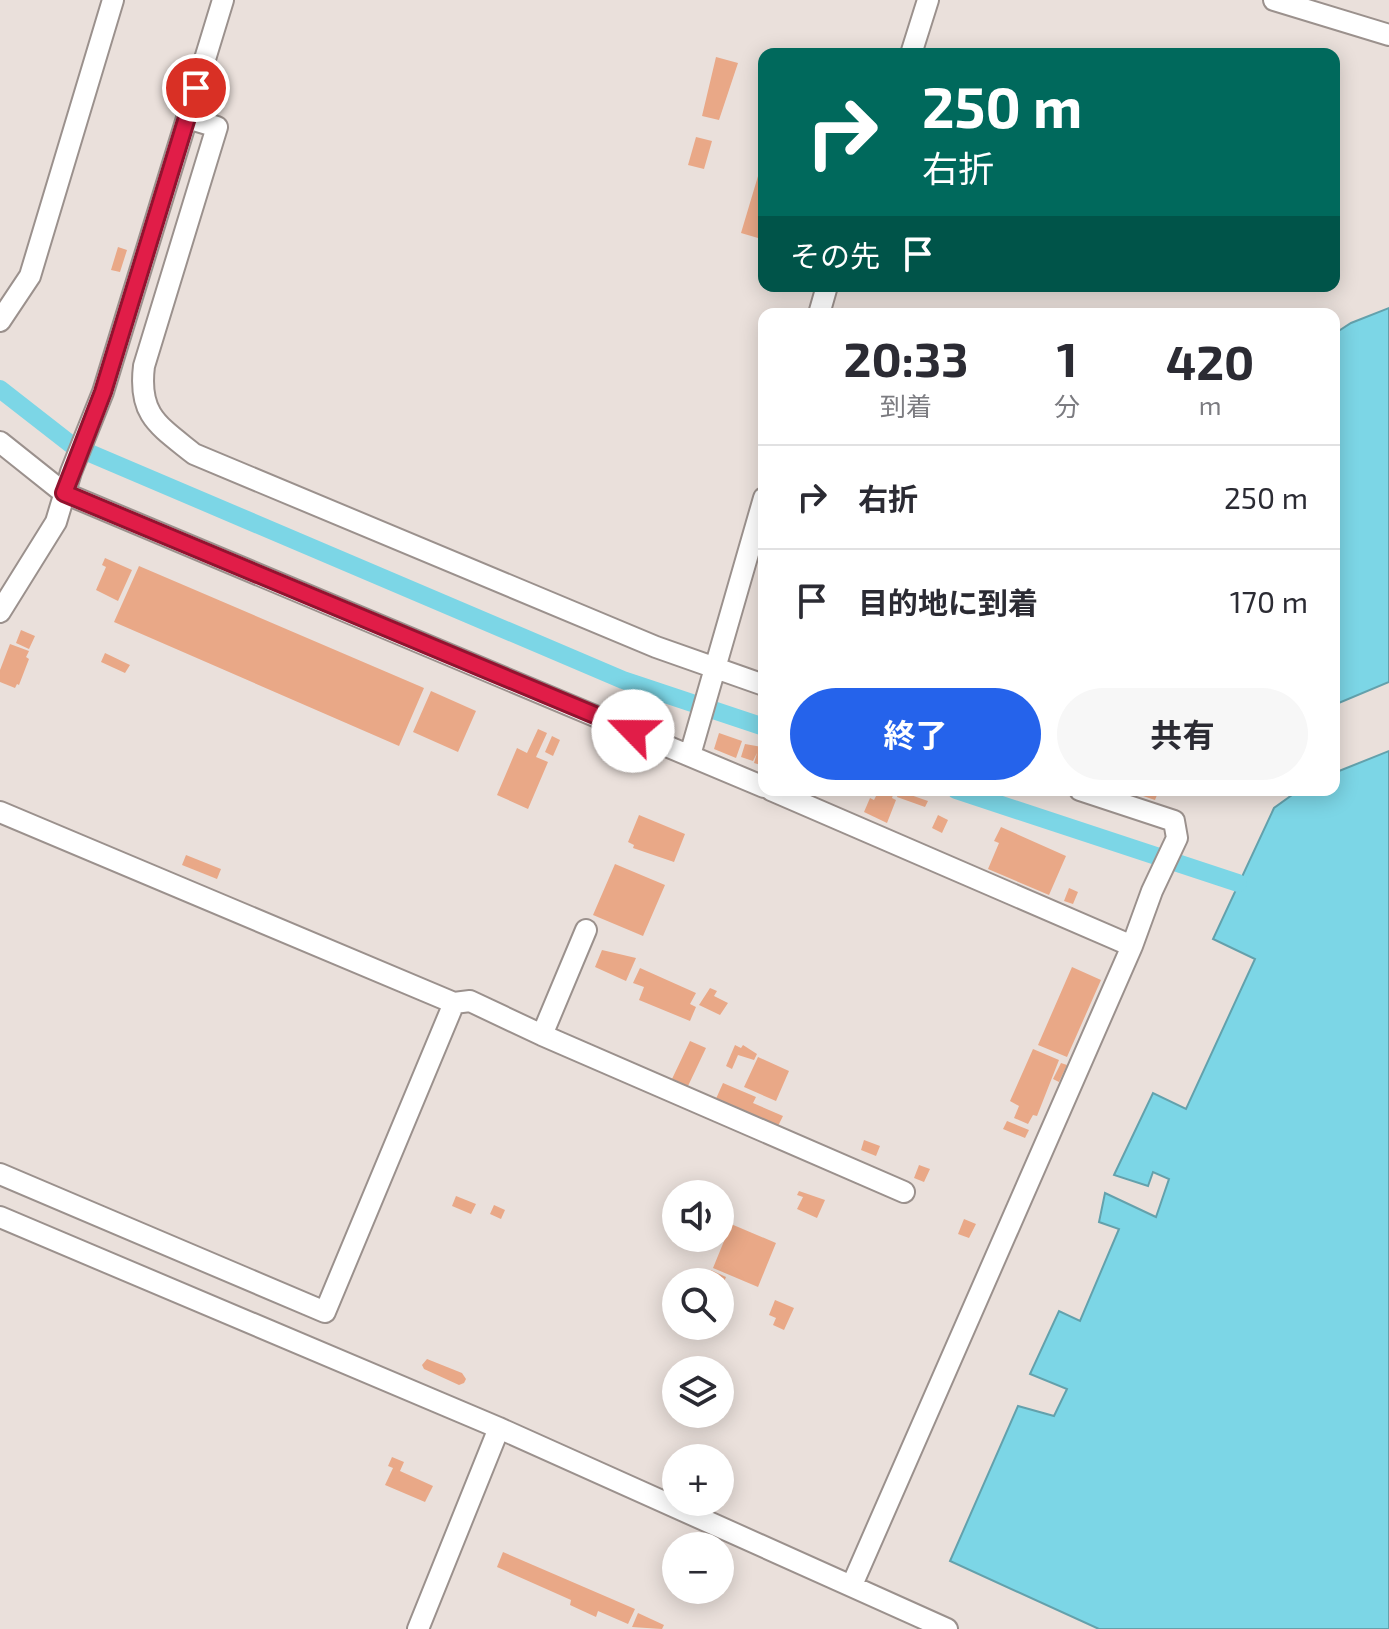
<!DOCTYPE html>
<html lang="ja">
<head>
<meta charset="utf-8">
<style>
  :root { --surface:#fff; --page:#f7f7f7; --text:#2b2b33; --muted:#7c7c81; --line:#e1e1e2; --accent:#2563eb }
  body { margin:0; font-family:"Exo 2","Noto Sans JP",sans-serif; background:var(--page); color:var(--text); height:100vh; display:flex; flex-direction:column; font-size:30px; white-space:nowrap }
  * { box-sizing:border-box; margin:0 }
  p { font-size:26px; color:var(--muted) }
  .icon { flex:none; width:44px; height:44px; fill:none; stroke:currentColor; stroke-width:2; stroke-linecap:round; stroke-linejoin:round }
  .map { position:relative; flex:1; overflow:hidden }
  .sheet { position:absolute; left:758px; top:308px; width:582px; height:488px; display:flex; flex-direction:column; background:var(--surface); border-radius:16px; box-shadow:0 4px 20px #0003 }
  .sheet>* { flex:none }
  .hud { position:absolute; left:758px; top:48px; width:582px; height:244px; border-radius:16px; box-shadow:0 4px 20px #0003; background:#00695c; color:#fff; overflow:hidden }
  .buttons { position:absolute; left:662px; top:1180px; display:grid; gap:16px }
  .buttons a { display:grid; place-items:center; width:72px; height:72px; border-radius:50%; background:var(--surface); box-shadow:0 4px 20px #0003; font-size:40px }
  .pin { position:absolute; display:grid; place-items:center; width:68px; height:68px; color:#fff; margin:-34px; border:4px solid #fff; border-radius:50%; box-shadow:0 2px 8px #0007 }
  .me { position:absolute; width:88px; margin:-44px; rotate:293deg; stroke-linejoin:round; filter:drop-shadow(0 0 6px #0008) }
  .turn { display:flex; align-items:center; gap:28px; height:168px; padding:0 32px; font-size:36px }
  .turn .icon { width:104px; height:104px; stroke-width:2.5 }
  .turn b { display:block; font-size:56px; line-height:68px }
  .then { display:flex; align-items:center; height:76px; padding:0 32px; background:#0003; gap:16px; font-size:30px }
  .eta { display:flex; justify-content:space-evenly; align-items:center; height:136px; text-align:center }
  .eta b { font-size:48px; font-weight:700; line-height:56px }
  .primary-button { display:flex; gap:16px; margin-top:auto; padding:16px 32px }
  .primary-button a { flex:1; height:92px; border-radius:48px; background:var(--accent); color:#fff; font-size:32px; font-weight:700; line-height:92px; text-align:center }
  .primary-button a+a { background:var(--page); color:var(--text) }
  ul { padding:0; list-style:none }
  li { display:flex; align-items:center; gap:24px; height:104px; padding:0 32px; border-top:2px solid var(--line) }
  li div { flex:1 }
  li b { display:block; font-size:30px }
  li em { font-style:normal }
  .map>svg:first-child { display:block }
  .water { fill:#7cd6e6; stroke:#63a1ac; stroke-width:2 }
  .lines { fill:none; stroke-linecap:round; stroke-linejoin:round }
  .canal { stroke:#7cd6e6; stroke-width:18 }
  .building { fill:#e9a887 }
  .minor-casing { stroke:#9b918d; stroke-width:24 }
  .minor { stroke:#fff; stroke-width:20 }
  .route-casing { stroke:#92132f; stroke-width:20 }
  .route { stroke:#e11d48; stroke-width:14 }
</style>
</head>
<body>
<div class="map">
<svg width="1389" height="1629" viewBox="0 0 1389 1629">
  <rect width="100%" height="100%" fill="#eae0db"/>
  <!-- water -->
  <path class="water" d="M1389,308v374l-55,23v-371l17,-11z
    M1389,751v878h-290l-149,-68 68,-155 36,10 13,-27 -37,-15 29,-63 21,10 39,-92 -20,-7 6,-29 51,24 13,-38 -16,-7 -5,14 -34,-11 39,-82 33,16 69,-150 -42,-20 61,-131 25,-18h35v-17z"/>
  <g class="lines">
    <!-- canal -->
    <path class="canal" d="M0,389l73,57 550,234 141,47
      M956,790l282,93"/>
  </g>
  <!-- building -->
  <path class="building" d="M716,57l22,6 -19,57 -17,-4z
    M696,137l16,4 -8,28 -16,-4z
    M764,156v60l-6,22 -17,-5z
    M118,247l9,3 -7,22 -9,-2z
    M105,558l27,12 -14,31 -22,-11 10,-23 -4,-2z
    M139,566l285,122 -25,58 -285,-124z
    M21,630l14,6 -6,13 -13,-6z
    M10,644l19,7 -3,6 3,2 -10,26 -2,-1 -2,4 -15,-6v-12z
    M105,653l25,12 -5,8 -24,-11z
    M431,691l45,20 -18,41 -45,-20z
    M538,729l9,4 -11,24 12,5 -20,47 -31,-14 20,-47 10,5z
    M719,733l23,8 -6,17 -22,-9z
    M552,736l8,4 -7,16 -8,-4z
    M745,744l17,3 -2,7 4,2v10l-10,-3 3,-10 -4,8 -12,-4z
    M879,790l15,2 -2,6 4,2 -9,23 -23,-11 6,-14 4,2z
    M1141,790h18l-4,10 -15,-5z
    M899,791l29,10 -3,6 -28,-10z
    M639,815l46,19 -11,28 -41,-14 1,-3 -6,-3z
    M938,815l10,5 -6,13 -10,-5z
    M1001,827l65,29 -17,39 -61,-26 11,-26 -5,-2z
    M186,855l35,14 -4,10 -35,-14z
    M615,864l50,21 -22,51 -50,-21z
    M1069,888l9,4 -5,12 -9,-3z
    M602,950l34,8 -10,23 -31,-14z
    M1072,967l29,13 -34,77 -29,-12z
    M640,968l56,25 -6,11 6,3 -6,14 -51,-21 5,-13 -11,-4z
    M710,988l7,3 -3,5 14,7 -8,12 -21,-10z
    M690,1041l16,7 -18,38 -16,-7z
    M735,1045l6,3 2,-3 14,9 -3,6 -16,-5 -6,14 -6,-3z
    M1033,1049l26,11 -22,56 -4,-1 -5,9 -14,-6 5,-12 -9,-5z
    M758,1057l31,14 -13,30 -32,-14z
    M1061,1063l6,2 -8,17 -6,-3z
    M723,1083l33,14 -3,6 30,13 -6,12 -62,-27z
    M1007,1121l22,9 -4,8 -22,-9z
    M864,1140l16,6 -4,10 -15,-6z
    M919,1165l11,4 -6,13 -10,-4z
    M799,1191l26,9 -8,18 -20,-9 6,-12 -6,-2z
    M456,1196l20,8 -5,10 -19,-8z
    M494,1205l11,5 -4,9 -11,-5z
    M964,1219l12,5 -7,14 -11,-4z
    M731,1224l45,19 -18,44 -45,-19z
    M711,1270l15,7 -6,14v-9l-13,-2z
    M775,1300l19,8 -10,22 -11,-5 3,-7 -7,-3z
    M427,1359l35,14 4,6 -2,4 -5,2 -35,-16 -2,-4z
    M392,1457l12,5 -4,9 33,15 -8,16 -40,-17 8,-17 -5,-2z
    M503,1552l132,57 -7,15 -30,-13 -2,6 -26,-12 1,-5 -74,-33z
    M638,1613l26,12 -2,4 -30,-2z"/>
  <g class="lines">
    <defs>
      <path id="minor" d="M223,0l-36,118 30,9 -73,239c-6,49 14,59 50,88l462,193 108,38
        M1274,0l115,35
        M911,54l17,-54
        M819,314l8,-28
        M0,321l30,-45 83,-276
        M0,442l64,51 700,294
        M0,612l56,-90 15,-50 32,-80 84,-274
        M690,755l74,-257
        M771,790l361,156
        M0,812l454,191 16,-2 72,34 362,157
        M542,1035l44,-105
        M0,1174l325,138 129,-309
        M0,1217l499,211 448,201
        M852,1585l280,-639 20,-55 25,-53 -3,-17 -94,-31
        M418,1629l81,-201"/>
    </defs>
    <!-- minor casing -->
    <use href="#minor" class="minor-casing"/>
    <!-- minor -->
    <use href="#minor" class="minor"/>
  </g>
  <g class="lines">
    <defs>
      <path id="route" d="M196,88l-93,304 -39,101 569,238"/>
    </defs>
    <!-- route casing -->
    <use href="#route" class="route-casing"/>
    <!-- route -->
    <use href="#route" class="route"/>
  </g>
</svg>
<div class="buttons">
<a><svg class="icon" aria-label="sound" viewBox="0 0 24 24"><path d="M4 9h4l5-4v14l-5-4H4zM17 9q2 3 0 6"/></svg></a>
<a><svg class="icon" aria-label="search" viewBox="0 0 24 24"><circle cx="10" cy="10" r="6"/><path d="M15 15l6 6"/></svg></a>
<a><svg class="icon" aria-label="layers" viewBox="0 0 24 24"><path d="M12 4l9 5-9 5-9-5zM3 14l9 5 9-5"/></svg></a>
<a>+</a>
<a>−</a>
</div>
<div class="pin" style="left:196px;top:88px;background:#d93025"><svg class="icon" aria-label="arrive" viewBox="0 0 24 24"><path d="M6 21V4h12l-3 4 3 4H6"/></svg></div>
<svg class="me" style="left:633px;top:731px" viewBox="-20 -20 40 40"><circle r="19" fill="#fff"/><path d="M0-13L10 11 0 6-10 11z" fill="#e11d48"/></svg>
<div class="hud">
<div class="turn"><svg class="icon" aria-label="right" viewBox="0 0 24 24"><path d="M7 20v-9h11M14 6l5 5-5 5"/></svg><div><b>250 m</b>右折</div></div>
<div class="then">その先<svg class="icon" aria-label="arrive" viewBox="0 0 24 24"><path d="M6 21V4h12l-3 4 3 4H6"/></svg></div>
</div>
<section class="sheet">
<div class="eta">
<div><b>20:33</b><p>到着</p></div>
<div><b>1</b><p>分</p></div>
<div><b>420</b><p>m</p></div>
</div>
<ul>
<li><svg class="icon" aria-label="right" viewBox="0 0 24 24"><path d="M7 20v-9h11M14 6l5 5-5 5"/></svg><div><b>右折</b></div><em>250 m</em></li>
<li><svg class="icon" aria-label="arrive" viewBox="0 0 24 24"><path d="M6 21V4h12l-3 4 3 4H6"/></svg><div><b>目的地に到着</b></div><em>170 m</em></li>
</ul>
<div class="primary-button"><a>終了</a><a>共有</a></div>
</section>
</div>
</body>
</html>
